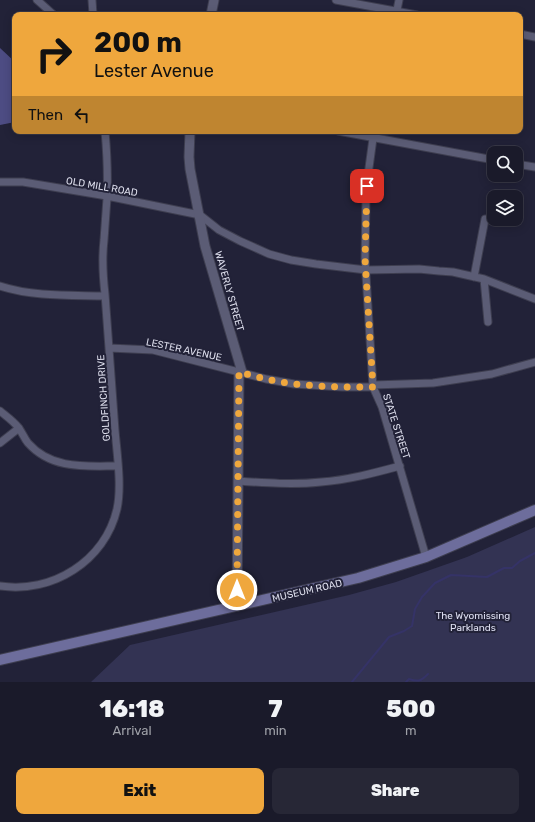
<!DOCTYPE html>
<html lang="en">
<head>
<meta charset="utf-8">
<style>
  :root { --surface:#1a1a2a; --page:#272736; --text:#f1f3f6; --muted:#9fa1a8; --line:#383847; --accent:#efa73d }
  body { margin:0; font-family:Rubik,sans-serif; background:var(--page); color:var(--text); height:100vh; display:flex; flex-direction:column; font-size:15px; white-space:nowrap }
  * { box-sizing:border-box; margin:0 }
  p { font-size:13px; color:var(--muted) }
  .icon { flex:none; width:22px; height:22px; fill:none; stroke:currentColor; stroke-width:2; stroke-linecap:round; stroke-linejoin:round }
  .map { position:relative; height:682px; overflow:hidden }
  .details { display:flex; flex-direction:column; background:var(--surface); flex:1 }
  .details>* { flex:none }
  .guide { position:absolute; left:12px; top:12px; width:511px; height:122px; border-radius:8px; box-shadow:0 2px 10px #0003,0 0 0 1px var(--line); background:#efa73d; color:#111; overflow:hidden }
  .tools { position:absolute; left:487px; top:146px; display:grid; gap:8px }
  .tools a { display:grid; place-items:center; width:36px; height:36px; border-radius:8px; background:var(--surface); box-shadow:0 2px 10px #0003,0 0 0 1px var(--line); font-size:20px }
  .pin { position:absolute; display:grid; place-items:center; width:34px; height:34px; color:#fff; margin:-17px; border-radius:8px; box-shadow:0 2px 6px #0006 }
  .me { position:absolute; width:44px; margin:-22px; rotate:0deg; stroke-linejoin:round; filter:drop-shadow(0 0 3px #0008) }
  .turn { display:flex; align-items:center; gap:14px; height:84px; padding:0 16px; font-size:18px }
  .turn .icon { width:52px; height:52px; stroke-width:2.5 }
  .turn b { display:block; font-size:28px; line-height:34px }
  .then { display:flex; align-items:center; height:38px; padding:0 16px; background:#0003; gap:8px; font-size:15px }
  .eta { display:flex; justify-content:space-evenly; align-items:center; height:68px; text-align:center }
  .eta b { font-size:24px; font-weight:800; line-height:28px }
  .cta { display:flex; gap:8px; margin-top:auto; padding:8px 16px }
  .cta a { flex:1; height:46px; border-radius:8px; background:var(--accent); color:#111; font-size:16px; font-weight:800; line-height:46px; text-align:center }
  .cta a+a { background:var(--page); color:var(--text) }
  .map>svg:first-child { display:block }
  .green { fill:#333353 }
  .forest { fill:#4d4c83 }
  .lines { fill:none; stroke-linecap:round; stroke-linejoin:round }
  .stream { stroke:#353367; stroke-width:2 }
  .minor-casing { stroke:#3e3e50; stroke-width:9 }
  .tertiary-casing { stroke:#3e3e50; stroke-width:11 }
  .secondary-casing { stroke:#3e3e50; stroke-width:12 }
  .minor { stroke:#5b5c75; stroke-width:7 }
  .tertiary { stroke:#5b5c75; stroke-width:9 }
  .secondary { stroke:#6d6d9c; stroke-width:10 }
  .route { stroke:#efa73d; stroke-width:7; stroke-dasharray:0 12.6 }
  .labels { text-anchor:middle; stroke-width:4; stroke-linejoin:round; paint-order:stroke }
  .street-label { font-size:10px; fill:#dedfed; stroke:#222238 }
  .park-label { font-size:10px; fill:#dfe0f2; stroke:#222238 }
</style>
</head>
<body>
<div class="map">
<svg width="535" height="682" viewBox="0 0 535 682">
  <rect width="100%" height="100%" fill="#222238"/>
  <!-- green -->
  <path class="green" d="M535,527v155h-444l39,-37 219,-50 47,-13 71,-25z"/>
  <!-- forest -->
  <path class="forest" d="M0,48l15,14v60l-15,3z"/>
  <g class="lines">
    <!-- stream -->
    <path class="stream" d="M352,682l37,-45 15,-6 8,-5 3,-17 7,-12 13,-14 16,-8 36,2 17,-9h8l8,-7 15,-8
      M406,682l3,-3c10,3 12,2 19,-5"/>
    <defs>
      <path id="minor" d="M37,0l17,15
        M92,0l1,15
        M336,0l81,15
        M396,15l3,-15
        M520,34l15,3
        M338,131l156,29
        M374,131l-6,44 -2,23 -1,61 8,128 9,20 44,150
        M516,164l19,3
        M0,182h23l84,14 93,19 19,15 21,11 29,13 22,6 25,4 50,6 53,-1 20,2 14,1 31,7 4,43
        M474,277l11,-58
        M484,279l51,20
        M0,286c34,11 70,9 105,10
        M109,348l44,2 113,29 28,5 48,3h31
        M373,385l60,-2 59,-9 43,-12
        M0,411c6,5 13,10 18,16 4,5 6,11 10,16 24,27 58,23 90,23
        M0,443l19,-15
        M238,481c28,2 56,4 83,1 27,-2 53,-9 79,-16
        M0,586c52,8 105,-25 117,-77 5,-23 0,-55 -2,-79 -3,-45 -7,-91 -10,-136 -2,-17 -3,-37 -1,-54 1,-14 2,-28 3,-42 1,-23 0,-45 -2,-67"/>
      <path id="tertiary" d="M211,15l3,-15
        M190,131l-1,26 1,12 15,77 37,126
        M237,606l2,-234"/>
      <path id="secondary" d="M0,660l358,-82 68,-21 109,-47"/>
    </defs>
    <!-- minor casing -->
    <use href="#minor" class="minor-casing"/>
    <!-- tertiary casing -->
    <use href="#tertiary" class="tertiary-casing"/>
    <!-- secondary casing -->
    <use href="#secondary" class="secondary-casing"/>
    <!-- minor -->
    <use href="#minor" class="minor"/>
    <!-- tertiary -->
    <use href="#tertiary" class="tertiary"/>
    <!-- secondary -->
    <use href="#secondary" class="secondary"/>
  </g>
  <g class="lines">
    <!-- route -->
    <path class="route" d="M237,590l2,-218c9,2 18,5 27,7 35,8 71,8 107,8l-8,-128 2,-73"/>
  </g>
  <g class="labels">
    <!-- street labels -->
    <g class="street-label">
      <text transform="translate(102 186) rotate(10)" y="4">OLD MILL ROAD</text>
      <text transform="translate(230 291) rotate(74)" y="4">WAVERLY STREET</text>
      <text transform="translate(184 349) rotate(12)" y="4">LESTER AVENUE</text>
      <text transform="translate(103 398) rotate(-94)" y="4">GOLDFINCH DRIVE</text>
      <text transform="translate(397 426) rotate(72)" y="4">STATE STREET</text>
      <text transform="translate(307 590) rotate(-13)" y="4">MUSEUM ROAD</text>
    </g>
    <!-- park labels -->
    <g class="park-label">
      <text x="473" y="619">The Wyomissing<tspan x="473" dy="12">Parklands</tspan></text>
    </g>
  </g>
</svg>
<div class="tools">
<a><svg class="icon" aria-label="search" viewBox="0 0 24 24"><circle cx="10" cy="10" r="6"/><path d="M15 15l6 6"/></svg></a>
<a><svg class="icon" aria-label="layers" viewBox="0 0 24 24"><path d="M12 4l9 5-9 5-9-5zM3 14l9 5 9-5"/></svg></a>
</div>
<div class="pin" style="left:367px;top:186px;background:#d93025"><svg class="icon" aria-label="arrive" viewBox="0 0 24 24"><path d="M6 21V4h12l-3 4 3 4H6"/></svg></div>
<svg class="me" style="left:237px;top:590px" viewBox="-20 -20 40 40"><circle r="17" fill="#efa73d" stroke="#fff" stroke-width="3"/><path d="M0-11L8 9 0 5-8 9z" fill="#fff"/></svg>
<div class="guide">
<div class="turn"><svg class="icon" aria-label="right" viewBox="0 0 24 24"><path d="M7 20v-9h11M14 6l5 5-5 5"/></svg><div><b>200 m</b>Lester Avenue</div></div>
<div class="then">Then<svg class="icon" aria-label="left" viewBox="0 0 24 24"><path d="M17 20v-9H6M10 6l-5 5 5 5"/></svg></div>
</div>
</div>
<section class="details">
<div class="eta">
<div><b>16:18</b><p>Arrival</p></div>
<div><b>7</b><p>min</p></div>
<div><b>500</b><p>m</p></div>
</div>
<div class="cta"><a>Exit</a><a>Share</a></div>
</section>
</body>
</html>
